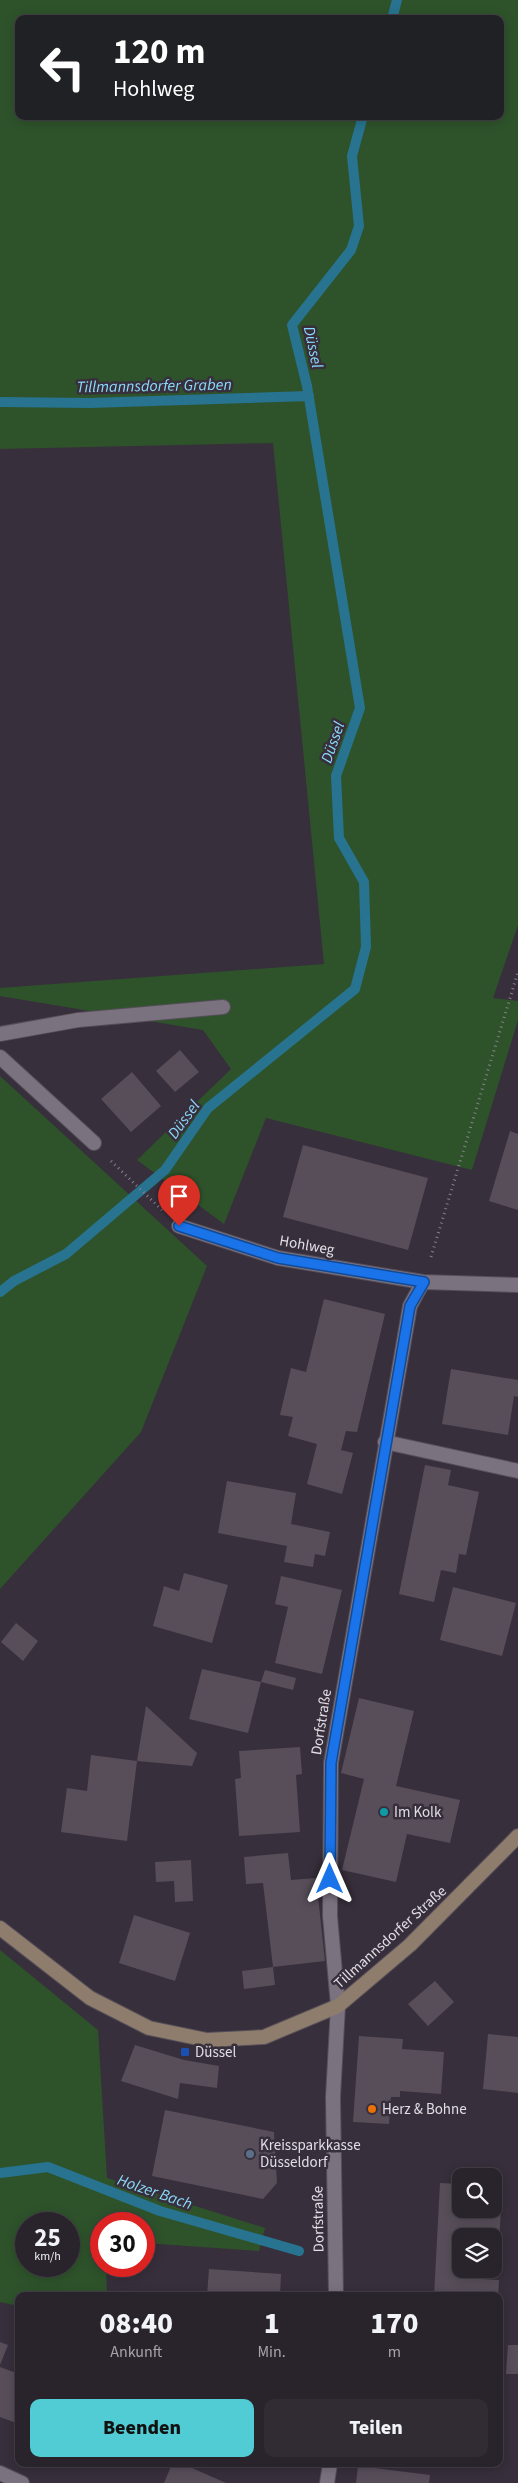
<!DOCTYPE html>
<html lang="de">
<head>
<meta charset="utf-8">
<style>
  :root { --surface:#29232c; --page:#312b34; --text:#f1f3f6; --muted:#a5a4a9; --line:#454048; --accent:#51ccd4 }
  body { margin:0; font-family:"Source Sans 3",sans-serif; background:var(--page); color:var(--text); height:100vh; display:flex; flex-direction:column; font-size:19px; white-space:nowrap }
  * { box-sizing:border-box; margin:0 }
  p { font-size:16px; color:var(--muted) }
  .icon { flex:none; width:28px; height:28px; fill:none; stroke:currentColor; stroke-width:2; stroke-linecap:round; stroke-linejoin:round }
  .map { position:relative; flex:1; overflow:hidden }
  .drawer { position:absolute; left:15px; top:2292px; width:488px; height:175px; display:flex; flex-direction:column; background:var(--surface); border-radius:10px; box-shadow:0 2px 12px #0003,0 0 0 1px var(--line) }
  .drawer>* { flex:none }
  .top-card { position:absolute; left:15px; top:15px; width:489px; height:105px; border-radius:10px; box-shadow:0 2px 12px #0003,0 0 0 1px var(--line); background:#202124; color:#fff; overflow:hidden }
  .tools { position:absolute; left:452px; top:2168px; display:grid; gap:10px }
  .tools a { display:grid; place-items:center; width:50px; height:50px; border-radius:10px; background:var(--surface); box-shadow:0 2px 12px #0003,0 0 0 1px var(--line); font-size:25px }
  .speed { position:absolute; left:15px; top:2212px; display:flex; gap:10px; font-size:25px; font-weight:700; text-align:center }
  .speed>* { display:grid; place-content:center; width:65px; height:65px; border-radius:50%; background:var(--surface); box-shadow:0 2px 12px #0003,0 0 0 1px var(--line); line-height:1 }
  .speed small { font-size:12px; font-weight:400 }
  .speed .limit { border:8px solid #d22; background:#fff; color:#111 }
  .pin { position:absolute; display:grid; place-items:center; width:42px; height:42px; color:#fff; margin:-51px -21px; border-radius:50% 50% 50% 0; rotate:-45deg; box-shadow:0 0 5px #0007 }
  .pin .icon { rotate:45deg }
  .me { position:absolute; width:55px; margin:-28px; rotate:0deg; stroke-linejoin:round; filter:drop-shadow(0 0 4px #0008) }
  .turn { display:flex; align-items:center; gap:18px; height:105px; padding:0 15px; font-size:22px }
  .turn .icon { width:65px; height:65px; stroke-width:2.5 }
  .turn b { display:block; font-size:35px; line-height:42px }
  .eta { display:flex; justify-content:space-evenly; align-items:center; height:85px; text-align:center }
  .eta b { font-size:30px; font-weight:800; line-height:35px }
  .cta { display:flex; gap:10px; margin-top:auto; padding:10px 15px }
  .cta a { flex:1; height:58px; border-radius:10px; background:var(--accent); color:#111; font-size:20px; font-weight:800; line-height:58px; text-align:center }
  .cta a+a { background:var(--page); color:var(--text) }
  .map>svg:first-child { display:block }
  .green { fill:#2e532b; fill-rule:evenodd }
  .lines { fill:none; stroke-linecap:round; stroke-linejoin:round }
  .stream { stroke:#287390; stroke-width:10 }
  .building { fill:#574e59 }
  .service-casing { stroke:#554e58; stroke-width:16 }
  .minor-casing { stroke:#554e58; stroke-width:16 }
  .secondary-casing { stroke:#554e58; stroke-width:16 }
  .path { stroke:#87808a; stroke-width:3; stroke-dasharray:1 4; stroke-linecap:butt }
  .service { stroke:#7b7280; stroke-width:14 }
  .minor { stroke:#7b7280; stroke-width:14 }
  .secondary { stroke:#8e7d6c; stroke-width:14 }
  .route-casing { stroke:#114b97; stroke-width:12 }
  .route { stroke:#1a73e8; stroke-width:9 }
  .culture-dot { fill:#0f9aa8; stroke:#372f3b; stroke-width:2 }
  .transit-dot { fill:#1a4fb4; stroke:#372f3b; stroke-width:2 }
  .food-dot { fill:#e8710a; stroke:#372f3b; stroke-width:2 }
  .service-dot { fill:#5c6f8a; stroke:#372f3b; stroke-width:2 }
  .labels { text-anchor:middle; stroke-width:5; stroke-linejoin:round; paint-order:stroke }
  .street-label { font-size:15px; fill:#e1dde4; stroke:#372f3b }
  .poi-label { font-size:15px; fill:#e1dde4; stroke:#372f3b; text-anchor:start }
  .water-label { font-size:16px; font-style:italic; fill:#8bdafd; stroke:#372f3b }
</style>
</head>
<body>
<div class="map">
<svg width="518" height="2483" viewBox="0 0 518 2483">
  <rect width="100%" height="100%" fill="#372f3b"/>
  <!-- green -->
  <path class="green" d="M0,0h518v925l-25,73 25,3v19l-46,150 -206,-52 -42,106 -87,-64 94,-91 -28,-39 -203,-34v-8l324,-24 -51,-521 -273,6zM19,19h481v97h-481z
    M0,1076l207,190 -66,166 -141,157z
    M0,1950l98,80 9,148 158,50 -6,23 -115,-8v-19h-43v42h5l1,30h-88v10l-19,-4zM26,2224h43v42h-43z"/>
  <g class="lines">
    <!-- stream -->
    <path class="stream" d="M392,19l5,-19
      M0,402l90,1 219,-7
      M0,1292l14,-11 52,-27 99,-84 43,-62 147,-119 11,-42 -2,-65 -25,-44 -3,-62 24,-68 -53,-322 -15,-61 59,-75 8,-24 -7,-70 11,-40
      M0,2173l48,-6 112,44 139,40"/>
  </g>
  <!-- building -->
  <path class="building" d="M180,1050l19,22 -24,20 -19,-21z
    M132,1072l29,34 -30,26 -30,-33z
    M510,1131l8,3v76l-29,-9z
    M303,1145l125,33 -20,72 -125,-33z
    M324,1299l61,15 -28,118 -11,-1 -5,19 12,3 -11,41 -35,-10 10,-40 -29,-8 5,-19 -13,-2 11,-47 15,4z
    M451,1369l67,11v17l-4,-1 -6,39 -66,-11z
    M425,1465l26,5 -3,15 31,7 -13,63 -7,-1 -3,19 -15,-3 -7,32 -35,-8z
    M227,1481l69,12 -5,31 39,8 -5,24 -10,-2 -2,13 -29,-5 3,-16 -69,-13z
    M184,1573l44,12 -16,58 -59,-17 11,-40 15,5z
    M281,1576l61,14 -20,84 -47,-11 13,-56 -13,-3z
    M453,1587l63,16 -14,53 -62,-16z
    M16,1623l22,18 -15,20 -22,-19z
    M202,1669l59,13 -13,51 -59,-14z
    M265,1670l31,8 -3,12 -32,-8z
    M359,1698l55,13 -18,75 64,14 -10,43 -43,-9 -11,48 -54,-12 22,-91 -23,-6z
    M146,1706l51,47 -5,13 -55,-5z
    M300,1747l2,27 -6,1 4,57 -61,4 -4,-57 6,-1 -2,-27z
    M91,1755l46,6 -10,80 -66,-9 6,-44 20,3z
    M288,1853l3,27 25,-2 9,83 -52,6 -10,-84 -17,1 -2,-27z
    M191,1860l2,41 -18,1 -1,-21 -18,1 -1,-20z
    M134,1915l56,18 -15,48 -56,-18z
    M273,1967l2,18 -31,4 -2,-18z
    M435,1981l19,21 -26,24 -20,-22z
    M488,2034l30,3v56l-35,-4z
    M359,2036l44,3 -1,10 42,3 -3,42 -41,-3v6h-9l-2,27 -36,-2z
    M135,2045l49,15 35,6 -2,22 -37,-5 -2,16 -57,-18z
    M165,2110l109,22 3,51 -14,16 -111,-23z
    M440,2183l21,1v25h33v-23h8l-3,61 -5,-1v-10h-33v33h4v9l34,2 -1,16h-64z
    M209,2269l72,5 -1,22h-73z
    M0,2342l8,3 -8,20z
    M508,2345h10v29h-12z
    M0,2367l19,7v50l-19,-7z
    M172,2464h11l43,19h-62z
    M358,2466l72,9 -1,8h-73z"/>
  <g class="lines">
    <defs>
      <path id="service" d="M0,1034l78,-14 145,-13
        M0,1057l94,86
        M385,1442l133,29"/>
      <path id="minor" d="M179,1226l99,32 145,24 95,3
        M336,2296l-3,-199 5,-91 -8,-90 1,-153 79,-457 13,-24
        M0,2473l22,10
        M327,2483l3,-19"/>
      <path id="secondary" d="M0,1928l90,70 59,30 58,12 57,-3 74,-31 72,-61 108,-109"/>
    </defs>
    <!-- service casing -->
    <use href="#service" class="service-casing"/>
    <!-- minor casing -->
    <use href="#minor" class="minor-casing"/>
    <!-- secondary casing -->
    <use href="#secondary" class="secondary-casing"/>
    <!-- path -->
    <path class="path" d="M111,1161l51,49
      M431,1257l87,-285"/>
    <!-- service -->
    <use href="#service" class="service"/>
    <!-- minor -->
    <use href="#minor" class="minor"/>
    <!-- secondary -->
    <use href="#secondary" class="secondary"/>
  </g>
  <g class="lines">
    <defs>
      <path id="route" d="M179,1226l99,32 146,24 -14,24 -79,457 -1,116"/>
    </defs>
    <!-- route casing -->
    <use href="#route" class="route-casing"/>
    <!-- route -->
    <use href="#route" class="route"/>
  </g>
  <!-- markers -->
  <circle class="culture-dot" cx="384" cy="1812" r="5"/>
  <rect class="transit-dot" x="180" y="2047" width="10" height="10" rx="2.5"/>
  <circle class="food-dot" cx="372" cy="2109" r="5"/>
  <circle class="service-dot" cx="250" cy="2154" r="5"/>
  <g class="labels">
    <!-- street labels -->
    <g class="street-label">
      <text transform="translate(307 1245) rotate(10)" y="5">Hohlweg</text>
      <text transform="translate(321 1722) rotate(-81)" y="5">Dorfstraße</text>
      <text transform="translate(390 1937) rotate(-42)" y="5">Tillmannsdorfer Straße</text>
      <text transform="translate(318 2219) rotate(-91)" y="5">Dorfstraße</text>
    </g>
    <!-- poi labels -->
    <g class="poi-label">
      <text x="394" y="1817">Im Kolk</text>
      <text x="195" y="2057">Düssel</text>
      <text x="382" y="2114">Herz &amp; Bohne</text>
      <text x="260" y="2150">Kreissparkkasse<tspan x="260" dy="17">Düsseldorf</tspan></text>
    </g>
    <!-- water labels -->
    <g class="water-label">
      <text transform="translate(314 347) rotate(78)" y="6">Düssel</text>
      <text transform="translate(154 385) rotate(-1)" y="6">Tillmannsdorfer Graben</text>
      <text transform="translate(332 742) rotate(-71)" y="6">Düssel</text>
      <text transform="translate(183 1119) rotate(-54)" y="6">Düssel</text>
      <text transform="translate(155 2191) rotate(19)" y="6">Holzer Bach</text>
    </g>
  </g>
</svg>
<div class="tools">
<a><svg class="icon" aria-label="search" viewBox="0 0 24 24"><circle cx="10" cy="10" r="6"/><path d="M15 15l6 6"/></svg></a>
<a><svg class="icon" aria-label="layers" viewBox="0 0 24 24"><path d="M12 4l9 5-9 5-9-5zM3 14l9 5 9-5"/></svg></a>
</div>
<div class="speed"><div>25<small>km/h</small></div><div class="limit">30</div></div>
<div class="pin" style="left:179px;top:1226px;background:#d93025"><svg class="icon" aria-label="arrive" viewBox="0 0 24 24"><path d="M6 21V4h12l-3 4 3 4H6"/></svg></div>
<svg class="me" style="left:330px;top:1879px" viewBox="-20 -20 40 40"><path d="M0-17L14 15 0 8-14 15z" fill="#1a73e8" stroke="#fff" stroke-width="4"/></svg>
<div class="top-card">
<div class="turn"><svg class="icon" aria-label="left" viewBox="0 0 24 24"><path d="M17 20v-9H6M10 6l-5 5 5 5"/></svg><div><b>120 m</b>Hohlweg</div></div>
</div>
<section class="drawer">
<div class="eta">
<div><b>08:40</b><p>Ankunft</p></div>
<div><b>1</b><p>Min.</p></div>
<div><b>170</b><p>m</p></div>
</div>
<div class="cta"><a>Beenden</a><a>Teilen</a></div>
</section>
</div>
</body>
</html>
